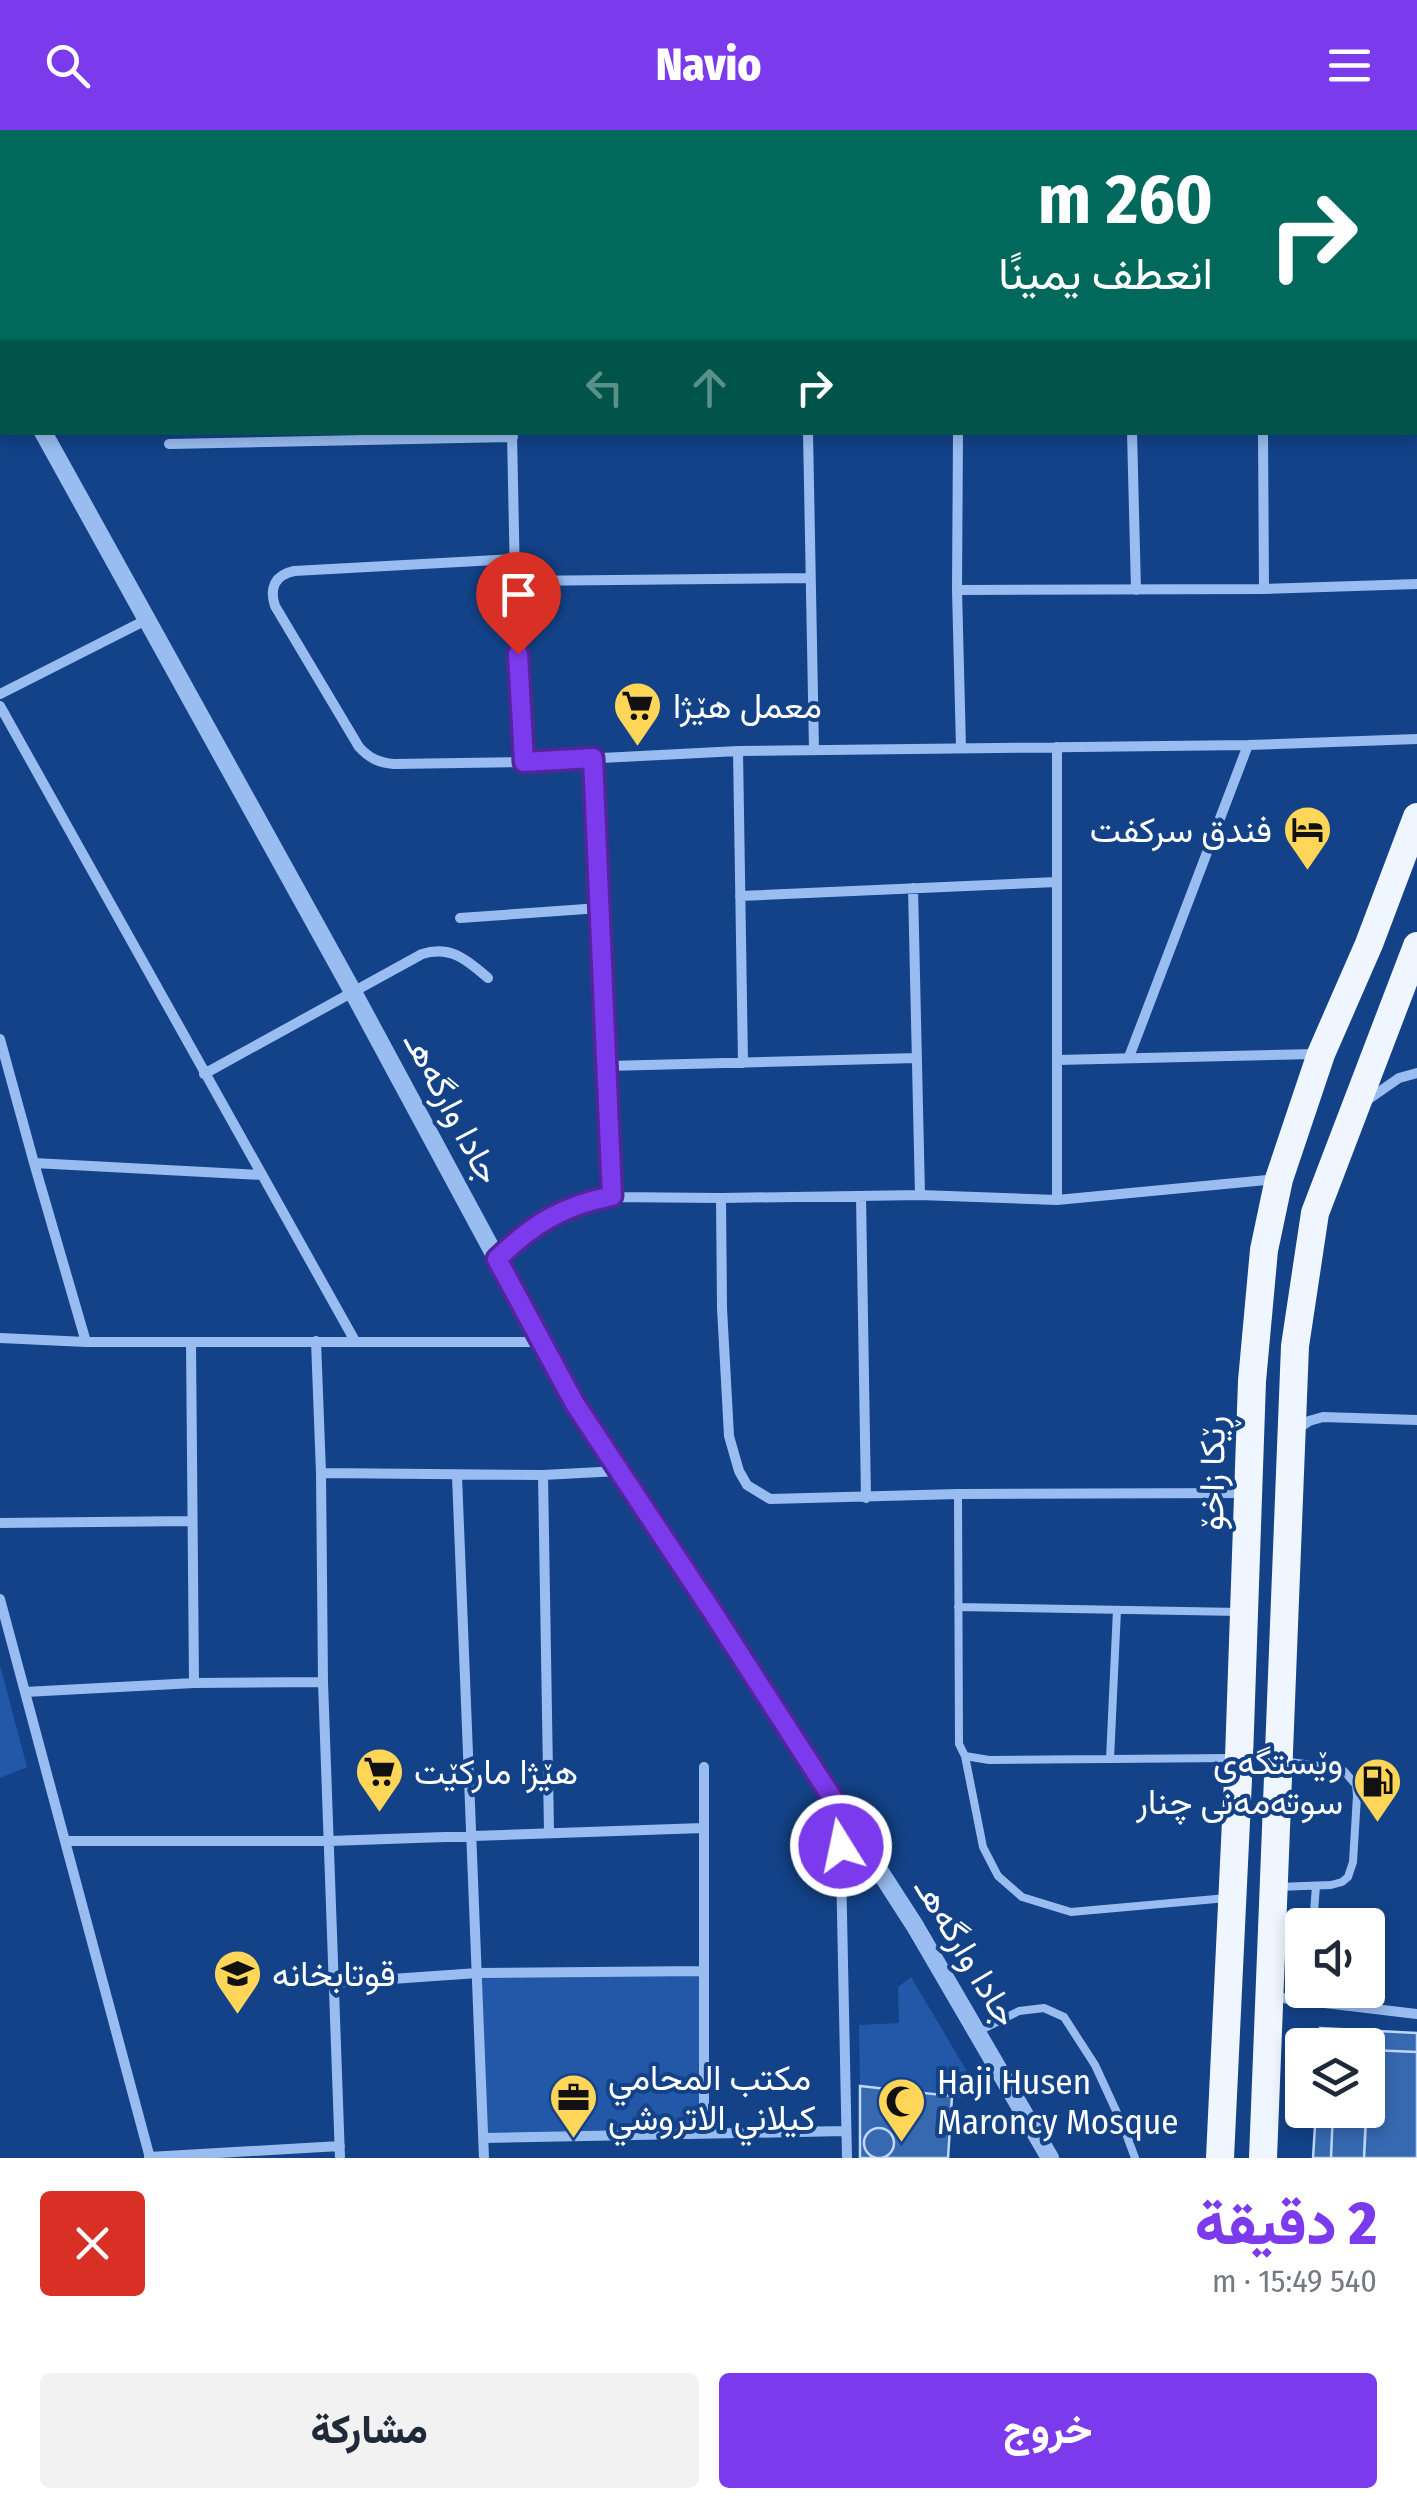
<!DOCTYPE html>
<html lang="ar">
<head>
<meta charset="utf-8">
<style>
  :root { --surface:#fff; --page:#f2f2f3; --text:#1f2937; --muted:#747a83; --accent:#7c3aed }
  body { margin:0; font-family:"Fira Sans Condensed",Vazirmatn,sans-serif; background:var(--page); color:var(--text); direction:rtl; height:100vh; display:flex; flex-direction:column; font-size:38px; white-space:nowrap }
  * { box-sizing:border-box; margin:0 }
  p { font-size:32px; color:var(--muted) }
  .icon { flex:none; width:55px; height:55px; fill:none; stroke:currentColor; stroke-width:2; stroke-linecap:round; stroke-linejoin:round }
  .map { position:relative; height:2028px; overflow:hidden; direction:ltr }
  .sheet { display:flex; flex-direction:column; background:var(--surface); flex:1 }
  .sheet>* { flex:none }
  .guide { position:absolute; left:0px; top:0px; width:1418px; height:305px; box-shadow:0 5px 15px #0003; direction:rtl; background:#00695c; color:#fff; overflow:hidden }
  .controls { position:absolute; left:1285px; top:1778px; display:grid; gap:20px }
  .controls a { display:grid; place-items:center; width:100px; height:100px; border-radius:10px; background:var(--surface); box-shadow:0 5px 15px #0003; font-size:50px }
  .pin { position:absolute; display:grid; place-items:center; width:85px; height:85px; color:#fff; margin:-102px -42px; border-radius:50% 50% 50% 0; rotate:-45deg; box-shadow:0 0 10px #0007 }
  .pin .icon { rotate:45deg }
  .me { position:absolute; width:110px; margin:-55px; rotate:350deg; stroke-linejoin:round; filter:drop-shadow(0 0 8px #0008) }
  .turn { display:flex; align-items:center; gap:35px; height:210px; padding:0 40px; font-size:45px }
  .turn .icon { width:130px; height:130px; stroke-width:2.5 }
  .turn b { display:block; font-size:70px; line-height:85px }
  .lanes { display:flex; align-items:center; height:95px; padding:0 40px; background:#0003; justify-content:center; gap:50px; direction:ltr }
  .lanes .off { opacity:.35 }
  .round { display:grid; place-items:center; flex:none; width:105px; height:105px; border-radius:10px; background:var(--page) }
  .headline { display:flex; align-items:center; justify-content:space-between; height:170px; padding:0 40px }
  h1 { font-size:60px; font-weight:800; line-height:75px; color:var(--accent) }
  .action { display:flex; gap:20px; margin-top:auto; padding:20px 40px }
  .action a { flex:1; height:115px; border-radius:10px; background:var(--accent); color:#fff; font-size:40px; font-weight:800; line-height:115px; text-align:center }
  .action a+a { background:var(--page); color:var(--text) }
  header { display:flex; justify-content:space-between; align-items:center; height:130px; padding:0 40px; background:var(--accent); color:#fff; font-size:45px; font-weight:800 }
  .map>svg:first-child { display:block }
  .green { fill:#2258a7 }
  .building { fill:#3769b1; stroke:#bfd8fb; stroke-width:2.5 }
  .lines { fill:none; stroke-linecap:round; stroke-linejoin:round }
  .service { stroke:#99bdf0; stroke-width:8 }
  .minor { stroke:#99bdf0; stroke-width:10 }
  .tertiary { stroke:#99bdf0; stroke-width:18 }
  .trunk { stroke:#f0f6ff; stroke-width:28 }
  .route-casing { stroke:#51269a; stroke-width:25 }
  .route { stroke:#7c3aed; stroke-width:18 }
  .labels { text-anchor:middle; stroke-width:8; stroke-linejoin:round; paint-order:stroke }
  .poi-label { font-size:35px; fill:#fff; stroke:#134288; text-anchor:start }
  .street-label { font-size:35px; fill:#fff; stroke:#134288 }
</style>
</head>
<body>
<header><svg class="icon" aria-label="menu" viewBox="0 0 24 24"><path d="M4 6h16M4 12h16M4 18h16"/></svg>Navio<svg class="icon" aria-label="search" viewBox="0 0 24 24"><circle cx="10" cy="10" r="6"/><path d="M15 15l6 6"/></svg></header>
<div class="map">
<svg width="1417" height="2028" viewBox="0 0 1417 2028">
  <rect width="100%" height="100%" fill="#134288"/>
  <!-- green -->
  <path class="green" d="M203,0h167v2h-167z
    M0,1535l27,102 -27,11z
    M704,1841v163l-220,4 -6,-165z
    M911,1847l67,113 -14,8 -104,-12 -1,-61 40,-2 -1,-36z"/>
  <!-- building -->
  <path class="building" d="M1320,1898l97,5v125h-104l3,-48h52v-65h-49z
    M1370,1920l47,2v106h-53z
    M860,1956l92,10 -4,62h-88z
    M1333,1980h33l-2,48h-33z
    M864 2013a15 15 0 1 1 30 0a15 15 0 1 1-30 0Z"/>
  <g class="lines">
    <!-- service -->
    <path class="service" d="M958,1364l1,250 6,12 24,4 243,-2
      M958,1477l282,5
      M965,1626l18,91 15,29 24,21 49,15 156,-14
      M1110,1629l7,-149
      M1277,1757l54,-2 11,-3 6,-5 5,-15 4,-66 -1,-11 -12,-14 -10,-3 -51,-7
      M1313,1795l3,-39
      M977,1902l42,-21 25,-3 20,9 31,48 29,63 11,30"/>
    <!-- minor -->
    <path class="minor" d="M67,0v2
      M370,0v2
      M506,0v2
      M650,0l1,2
      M801,0v2
      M946,0v2
      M1118,0v2
      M1259,0v2
      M1400,0v2
      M203,2v-2
      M1415,89h2
      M1415,288h2
      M808,302l6,318
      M958,302l-1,158 4,158
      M1132,302l4,158
      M1263,302l1,157
      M512,303l3,148 9,181
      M169,314l344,-7
      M514,429l-220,12c-19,4 -25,17 -19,35l84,141c10,11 20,16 35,17l130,-2 214,-11 510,-6 169,-6
      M515,451l295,-3
      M957,460l307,-1 153,-5
      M0,564l146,-74
      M0,576l355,635
      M1057,617v453
      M738,621l5,312
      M593,628l19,439
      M913,758l7,307
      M740,766l317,-14
      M460,788l140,-10
      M0,909l34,124 52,179
      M1129,927l119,-312
      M1057,930l259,-6
      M607,936l310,-8
      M204,944l218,-120c29,-9 45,6 66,24
      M1366,971l33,-23 18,-5
      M34,1033l228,12
      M861,1067l5,301
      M721,1068l1,110 7,128 10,35 8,14 23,14 188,-5 286,-1
      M497,1129l27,-27 29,-18 32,-13 27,-4 109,1 199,-3 137,5 221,-21
      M0,1208l86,4h455
      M316,1211l5,132 2,209 17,476
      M191,1212l3,341
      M1297,1299l12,-8 14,-4 94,3
      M321,1343l222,2 76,-4
      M543,1345l6,357
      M457,1346l27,682
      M0,1393l192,-2
      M0,1469l150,559
      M25,1562l169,-9 129,-1
      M840,1686l7,342
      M66,1711h263l374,-13
      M334,1853l144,-10 226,-2
      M1274,1867l143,17
      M704,2004v-367
      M484,2008l362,-7
      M149,2027l191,-11"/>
    <!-- tertiary -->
    <path class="tertiary" d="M0,225l2,5
      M43,302l310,560 222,412 135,204 205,318 135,232"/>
    <!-- trunk -->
    <path class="trunk" d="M1220,2028l19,-400 13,-377 12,-131 15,-71 42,-125 48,-110 48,-127
      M1263,2028l32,-812 20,-133 102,-267"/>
  </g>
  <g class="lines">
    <defs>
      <path id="route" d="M518,524l6,108 69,-4 19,438c-50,10 -79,28 -115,63l78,145 135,204 130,202 1,36"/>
    </defs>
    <!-- route casing -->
    <use href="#route" class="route-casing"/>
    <!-- route -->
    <use href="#route" class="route"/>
  </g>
  <!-- icons -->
  <defs>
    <symbol id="supermarket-pin" viewBox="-11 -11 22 30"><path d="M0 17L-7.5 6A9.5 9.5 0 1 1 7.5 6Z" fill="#ffd658" stroke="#134288"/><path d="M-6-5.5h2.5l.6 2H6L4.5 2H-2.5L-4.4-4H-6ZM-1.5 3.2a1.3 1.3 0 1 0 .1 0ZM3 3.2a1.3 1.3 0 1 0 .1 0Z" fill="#111"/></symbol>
    <symbol id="hotel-pin" viewBox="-11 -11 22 30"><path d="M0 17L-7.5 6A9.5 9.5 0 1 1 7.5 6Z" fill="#ffd658" stroke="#134288"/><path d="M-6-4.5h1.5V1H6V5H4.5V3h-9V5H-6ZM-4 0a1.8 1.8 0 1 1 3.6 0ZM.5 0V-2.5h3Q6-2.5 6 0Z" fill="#111"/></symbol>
    <symbol id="fuel-pin" viewBox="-11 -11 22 30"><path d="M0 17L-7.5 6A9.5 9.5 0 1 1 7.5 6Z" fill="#ffd658" stroke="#134288"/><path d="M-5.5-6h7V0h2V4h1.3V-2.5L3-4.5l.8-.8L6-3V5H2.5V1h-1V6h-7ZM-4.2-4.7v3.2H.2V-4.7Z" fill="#111"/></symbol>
    <symbol id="school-pin" viewBox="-11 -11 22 30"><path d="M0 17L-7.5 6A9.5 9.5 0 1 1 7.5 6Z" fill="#ffd658" stroke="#134288"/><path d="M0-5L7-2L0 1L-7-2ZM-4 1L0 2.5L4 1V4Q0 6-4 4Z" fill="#111"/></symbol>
    <symbol id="office-pin" viewBox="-11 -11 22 30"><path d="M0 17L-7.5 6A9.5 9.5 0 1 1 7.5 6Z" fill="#ffd658" stroke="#134288"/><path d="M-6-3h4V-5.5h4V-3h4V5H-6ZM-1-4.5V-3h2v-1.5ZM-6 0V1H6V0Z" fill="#111"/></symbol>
    <symbol id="mosque-pin" viewBox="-11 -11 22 30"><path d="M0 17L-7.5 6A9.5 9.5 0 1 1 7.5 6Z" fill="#ffd658" stroke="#134288"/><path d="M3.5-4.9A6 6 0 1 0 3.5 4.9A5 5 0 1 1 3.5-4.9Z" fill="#111"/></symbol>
  </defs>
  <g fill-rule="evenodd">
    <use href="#supermarket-pin" x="610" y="548" width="55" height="75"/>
    <use href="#hotel-pin" x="1280" y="672" width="55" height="75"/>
    <use href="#supermarket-pin" x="352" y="1614" width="55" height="75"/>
    <use href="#fuel-pin" x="1350" y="1624" width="55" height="75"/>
    <use href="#school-pin" x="210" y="1816" width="55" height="75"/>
    <use href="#office-pin" x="546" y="1940" width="55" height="75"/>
    <use href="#mosque-pin" x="874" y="1944" width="55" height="75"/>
  </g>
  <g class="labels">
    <!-- poi labels -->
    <g class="poi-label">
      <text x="673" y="588">معمل ھێژا</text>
      <text x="1272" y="712" text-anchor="end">فندق سركفت</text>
      <text x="1343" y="1644" text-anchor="end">وێستگەی<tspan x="1343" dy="40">سوتەمەنی چنار</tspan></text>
      <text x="414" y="1654">هێژا ماركێت</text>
      <text x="272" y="1856">قوتابخانه</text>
      <text x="608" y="1960">مكتب المحامي<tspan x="608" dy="40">كيلاني الاتروشي</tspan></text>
      <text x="937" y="1964">Haji Husen<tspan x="937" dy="40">Maroncy Mosque</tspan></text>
    </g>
    <!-- street labels -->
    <g class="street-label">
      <text transform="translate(453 978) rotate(62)" y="12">جادا وارگه‌هـ</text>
      <text transform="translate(1212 1343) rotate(-89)" y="12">ڕێکا زاخۆ</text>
      <text transform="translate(967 1822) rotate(59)" y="12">جادا وارگه‌هـ</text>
    </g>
  </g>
</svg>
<div class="controls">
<a><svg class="icon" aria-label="sound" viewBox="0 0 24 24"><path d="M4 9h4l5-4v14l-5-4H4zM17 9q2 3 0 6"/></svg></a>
<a><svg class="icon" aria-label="layers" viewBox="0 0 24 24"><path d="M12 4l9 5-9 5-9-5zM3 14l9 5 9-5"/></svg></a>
</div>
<div class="pin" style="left:518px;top:524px;background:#d93025"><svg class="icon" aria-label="arrive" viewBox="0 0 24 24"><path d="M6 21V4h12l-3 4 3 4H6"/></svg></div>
<svg class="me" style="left:841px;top:1716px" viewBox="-20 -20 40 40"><circle r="17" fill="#7c3aed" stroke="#fff" stroke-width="3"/><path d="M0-11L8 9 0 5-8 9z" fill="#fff"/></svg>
<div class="guide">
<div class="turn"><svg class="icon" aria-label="right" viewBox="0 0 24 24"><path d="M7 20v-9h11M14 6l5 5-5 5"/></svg><div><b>260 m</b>انعطف يمينًا</div></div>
<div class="lanes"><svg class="icon off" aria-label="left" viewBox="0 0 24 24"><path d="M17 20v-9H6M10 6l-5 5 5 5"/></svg><svg class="icon off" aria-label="ahead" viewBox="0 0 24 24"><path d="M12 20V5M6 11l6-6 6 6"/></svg><svg class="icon" aria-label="right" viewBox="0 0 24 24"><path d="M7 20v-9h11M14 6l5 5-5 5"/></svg></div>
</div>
</div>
<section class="sheet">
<div class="headline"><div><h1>2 دقيقة</h1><p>540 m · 15:49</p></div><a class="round" style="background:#d93025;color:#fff"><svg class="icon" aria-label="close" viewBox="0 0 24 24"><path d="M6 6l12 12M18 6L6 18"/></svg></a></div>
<div class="action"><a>خروج</a><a>مشاركة</a></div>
</section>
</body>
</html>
